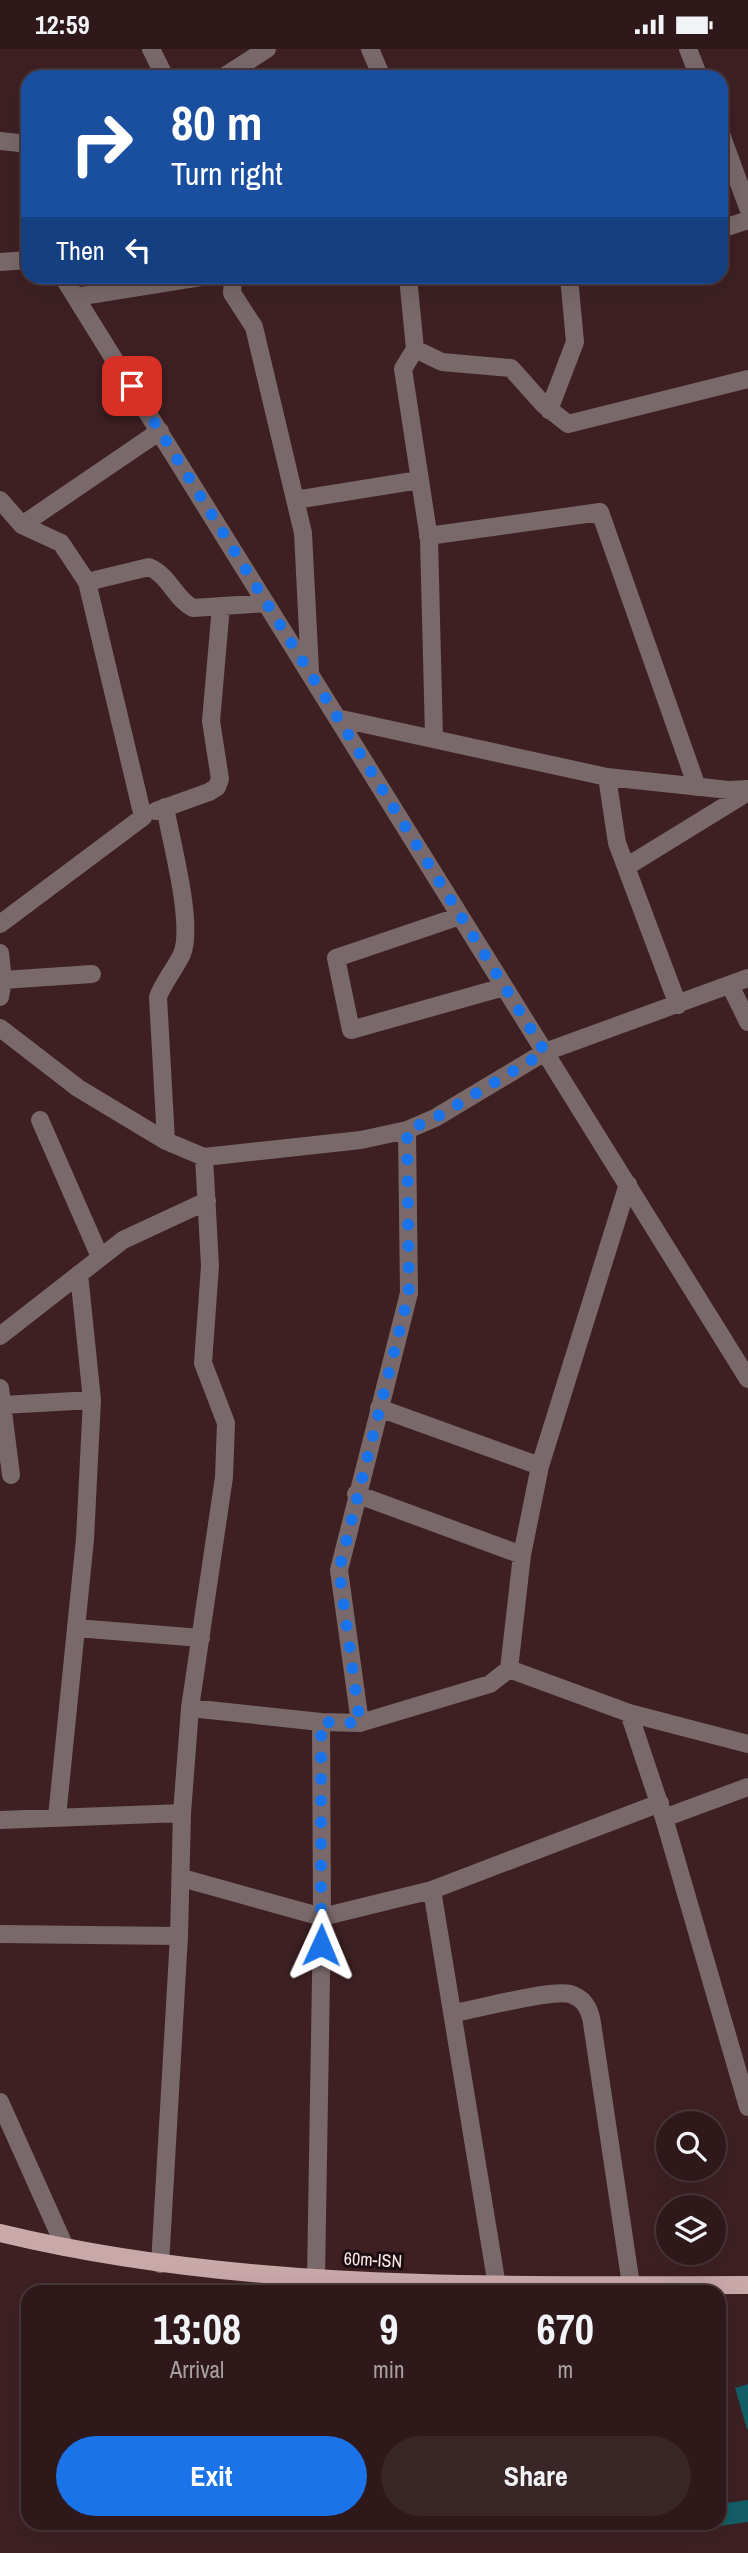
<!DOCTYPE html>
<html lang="en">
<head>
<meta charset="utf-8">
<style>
  :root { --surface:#2e181a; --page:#3a2527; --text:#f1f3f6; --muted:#a7a0a2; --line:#493739; --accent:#1a73e8 }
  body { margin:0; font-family:"Archivo Narrow",sans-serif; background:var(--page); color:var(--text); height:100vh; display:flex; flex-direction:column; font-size:26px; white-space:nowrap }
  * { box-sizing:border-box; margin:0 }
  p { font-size:23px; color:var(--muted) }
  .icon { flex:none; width:38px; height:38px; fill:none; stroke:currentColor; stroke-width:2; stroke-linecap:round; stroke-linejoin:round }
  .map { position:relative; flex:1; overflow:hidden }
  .panel { position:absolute; left:21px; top:2236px; width:705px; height:245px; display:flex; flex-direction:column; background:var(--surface); border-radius:21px; box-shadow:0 7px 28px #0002,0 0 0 2px var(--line) }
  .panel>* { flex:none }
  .hud { position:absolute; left:21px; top:21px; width:707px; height:214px; border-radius:21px; box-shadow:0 7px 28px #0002,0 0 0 2px var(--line); background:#1a4fa0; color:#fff; overflow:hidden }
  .controls { position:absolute; left:656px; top:2062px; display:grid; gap:14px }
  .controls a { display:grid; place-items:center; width:70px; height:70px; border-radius:50%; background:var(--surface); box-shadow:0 7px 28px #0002,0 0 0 2px var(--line); font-size:35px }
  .pin { position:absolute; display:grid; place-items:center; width:60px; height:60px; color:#fff; margin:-30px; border-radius:14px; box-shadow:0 4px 10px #0006 }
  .me { position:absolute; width:77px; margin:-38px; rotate:1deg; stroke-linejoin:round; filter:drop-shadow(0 0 5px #0008) }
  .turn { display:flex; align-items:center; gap:24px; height:147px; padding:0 35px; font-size:32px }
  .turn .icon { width:91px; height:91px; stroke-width:2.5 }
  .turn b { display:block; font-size:49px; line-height:60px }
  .then { display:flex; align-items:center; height:66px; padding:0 35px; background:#0003; gap:14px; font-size:26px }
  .eta { display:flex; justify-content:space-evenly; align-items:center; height:119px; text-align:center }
  .eta b { font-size:42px; font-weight:700; line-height:49px }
  .cta { display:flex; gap:14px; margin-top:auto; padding:14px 35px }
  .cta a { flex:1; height:80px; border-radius:42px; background:var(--accent); color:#fff; font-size:28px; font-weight:700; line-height:80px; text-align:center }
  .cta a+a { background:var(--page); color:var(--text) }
  .status { display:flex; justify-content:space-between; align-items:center; height:49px; padding:0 35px; background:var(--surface); direction:ltr }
  .status svg { height:19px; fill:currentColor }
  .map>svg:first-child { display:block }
  .building { fill:#135f68 }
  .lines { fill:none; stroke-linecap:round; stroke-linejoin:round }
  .street { stroke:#79696a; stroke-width:18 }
  .primary { stroke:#c9a8aa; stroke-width:18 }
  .route { stroke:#1a73e8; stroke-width:12; stroke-dasharray:0 21.6 }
  .labels { text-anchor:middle; stroke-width:6; stroke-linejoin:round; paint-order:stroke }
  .street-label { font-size:18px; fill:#fce7e8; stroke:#1c0e10 }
</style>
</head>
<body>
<div class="status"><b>12:59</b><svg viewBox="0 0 49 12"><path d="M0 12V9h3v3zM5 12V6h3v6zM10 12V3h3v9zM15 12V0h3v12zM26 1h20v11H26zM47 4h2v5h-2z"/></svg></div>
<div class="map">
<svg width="748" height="2504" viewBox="0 0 748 2504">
  <rect width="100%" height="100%" fill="#3e2023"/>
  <!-- building -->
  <path class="building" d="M748,2335v45h-1l-12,-41z
    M748,2451v22l-29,4v-22z"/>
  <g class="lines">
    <!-- street -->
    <path class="street" d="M151,0l14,28
      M370,0l12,28
      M688,0l11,28
      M223,28l44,-28
      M721,85l27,74
      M0,92l28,3
      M721,180l27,-9
      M0,213l28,-2
      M63,228l685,1102
      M233,228l-1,16 22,34 49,206 7,138
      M408,228l7,72 -12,20 26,170 5,198
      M76,248l125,-20
      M415,300l27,13 69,6 33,37 24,19 180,-45
      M549,361l26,-68 -6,-65
      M0,451l22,25 39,18 26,39 62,-15c20,8 26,32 44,41l73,-5
      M295,451l124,-20
      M22,476l138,-94
      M428,487l172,-24 97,275
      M337,669l270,59 122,13 19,-1
      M607,728l10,66 61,162
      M165,758c6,34 29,117 17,147 -7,15 -18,27 -24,43l8,144
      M156,762l53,-19 8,-5 3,-8 -9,-58 10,-115
      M626,818l122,-75
      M460,867l-124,42 15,72 153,-43
      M0,875l143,-107 -56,-235
      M0,904l3,27 -3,17
      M3,931l89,-6
      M730,936l18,37
      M0,979l78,60 88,53 38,16 157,-17 46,-10 28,-12 110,-66 203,-74
      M40,1071l60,137
      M0,1287l123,-96 84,-39
      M0,1339l11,87
      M3,1356l89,-5
      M379,1359l161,58
      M356,1445l166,61
      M76,1579l125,10
      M509,1620l120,44 119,31
      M190,1659l131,14 39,1 130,-39 19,-15 13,-114 18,-89 88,-282
      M629,1664l35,105 84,289
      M360,1674l-21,-153 70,-277 -2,-163
      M57,1768l28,-278 7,-139 -13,-126
      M664,1769l84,-31
      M0,1771l182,-7
      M182,1829l140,39 110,-27 228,-87
      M432,1841l65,396
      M0,1885l179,2
      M454,1964c24,-4 97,-24 116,-19 14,4 20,15 22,29l39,262
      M0,2053l65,145
      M160,2215l19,-328 3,-123 8,-105 34,-231 2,-54 -23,-60 7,-97 -6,-109
      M316,2229l6,-361 -1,-195"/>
    <!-- primary -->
    <path class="primary" d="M0,2184c244,59 498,52 748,52"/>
  </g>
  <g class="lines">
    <!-- route -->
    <path class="route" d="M132,337l413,666 -110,66 -28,12 2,163 -70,277 21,153 -39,-1v223"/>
  </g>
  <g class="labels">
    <!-- street labels -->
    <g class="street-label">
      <text transform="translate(373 2211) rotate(3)" y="6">60m-ISN</text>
    </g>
  </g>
</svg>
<div class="controls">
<a><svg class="icon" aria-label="search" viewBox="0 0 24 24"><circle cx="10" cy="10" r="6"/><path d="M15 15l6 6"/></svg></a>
<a><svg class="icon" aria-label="layers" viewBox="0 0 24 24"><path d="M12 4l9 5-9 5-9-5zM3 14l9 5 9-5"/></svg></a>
</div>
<div class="pin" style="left:132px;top:337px;background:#d93025"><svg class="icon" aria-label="arrive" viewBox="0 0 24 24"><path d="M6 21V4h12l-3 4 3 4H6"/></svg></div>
<svg class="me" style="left:321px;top:1896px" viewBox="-20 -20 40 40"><path d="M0-17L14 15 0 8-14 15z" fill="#1a73e8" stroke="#fff" stroke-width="4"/></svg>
<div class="hud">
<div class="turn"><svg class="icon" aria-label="right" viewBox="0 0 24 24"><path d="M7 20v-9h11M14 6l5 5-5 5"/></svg><div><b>80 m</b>Turn right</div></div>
<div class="then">Then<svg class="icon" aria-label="left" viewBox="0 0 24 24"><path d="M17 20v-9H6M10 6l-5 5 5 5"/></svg></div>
</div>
<section class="panel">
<div class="eta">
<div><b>13:08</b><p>Arrival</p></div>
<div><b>9</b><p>min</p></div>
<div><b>670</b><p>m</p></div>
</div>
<div class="cta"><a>Exit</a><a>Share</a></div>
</section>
</div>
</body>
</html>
